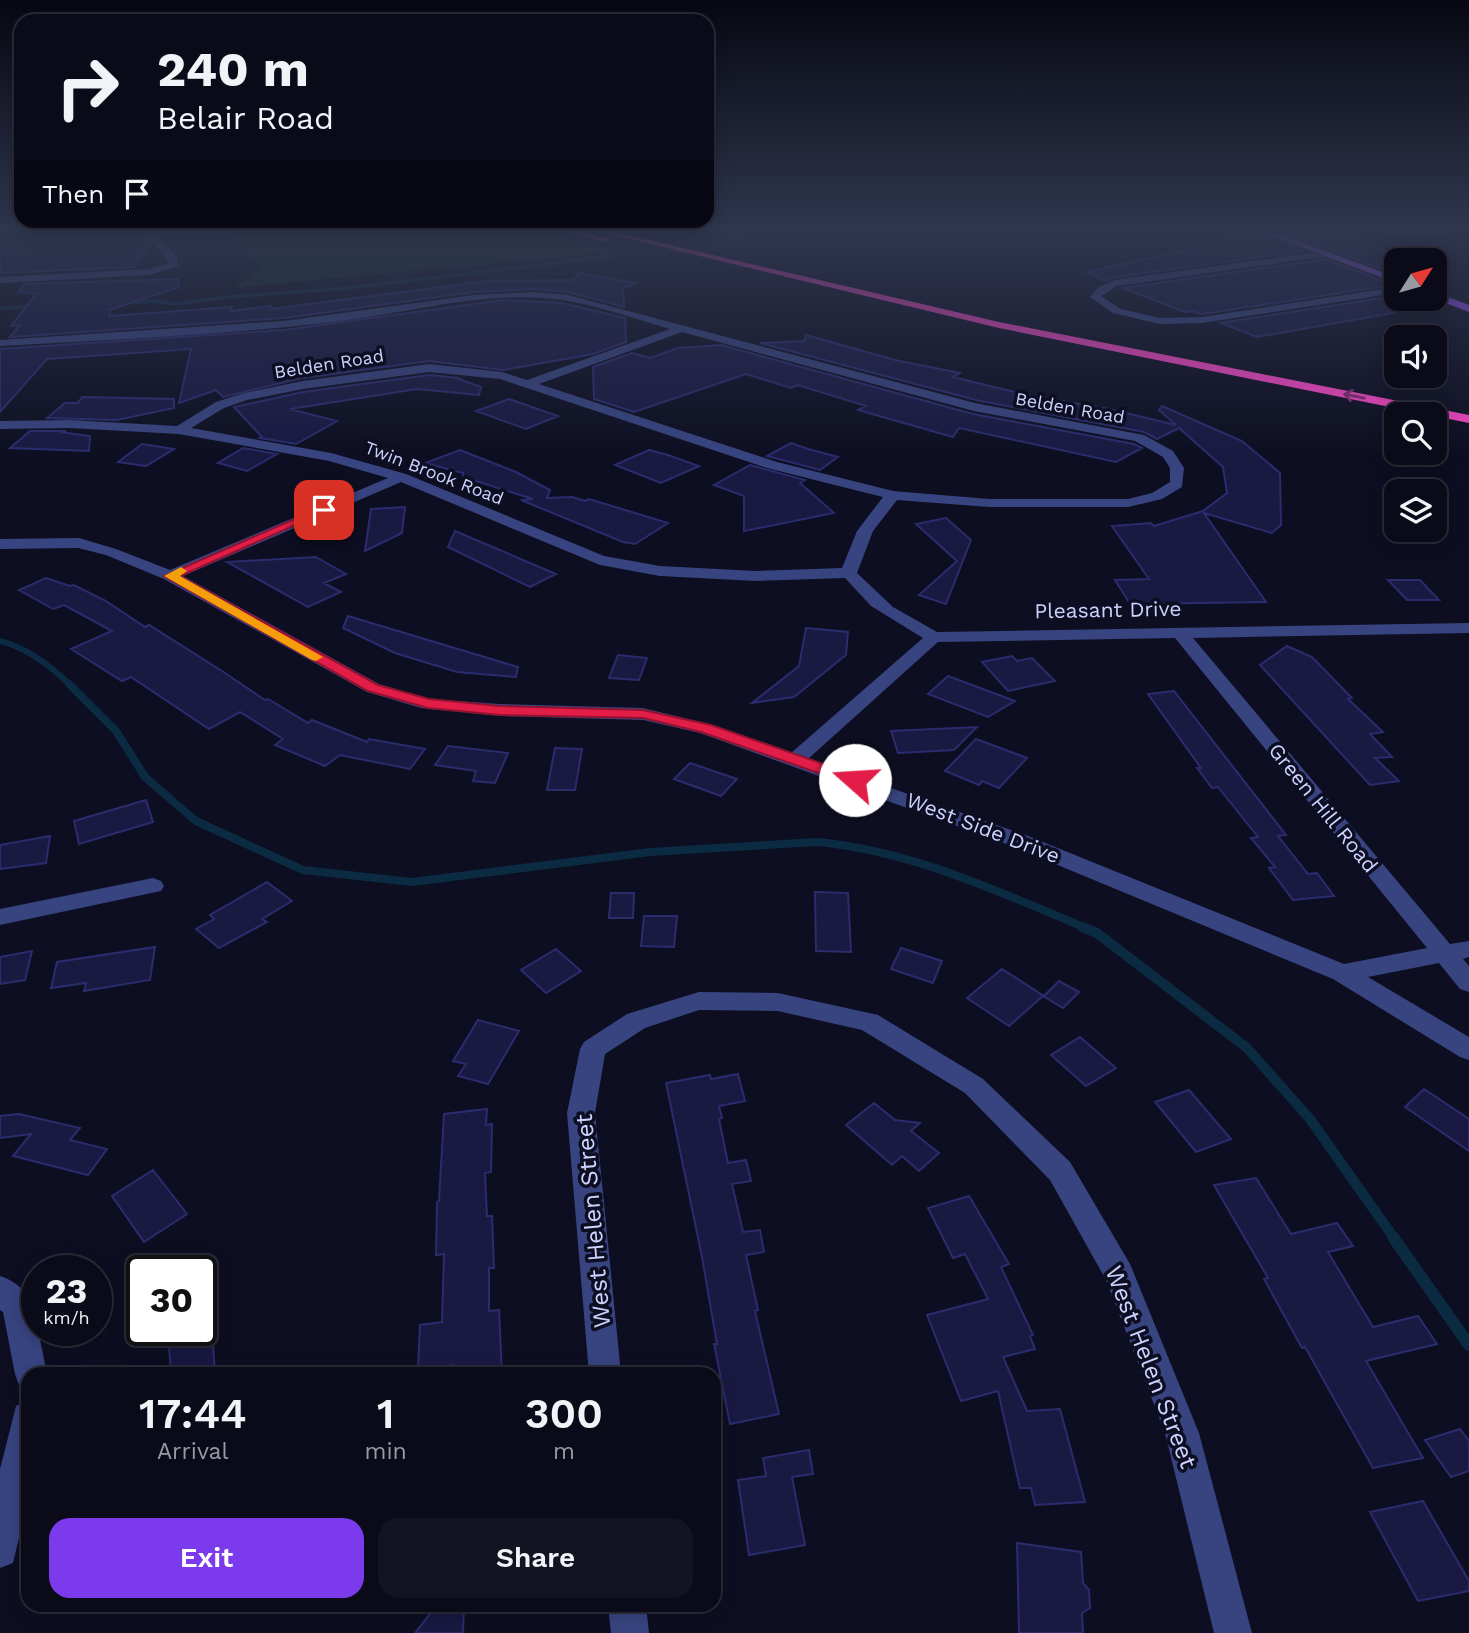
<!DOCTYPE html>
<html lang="en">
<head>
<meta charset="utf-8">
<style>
  :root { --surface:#0a0a19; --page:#131322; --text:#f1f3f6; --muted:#999aa2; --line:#2a2b38; --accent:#7c3aed }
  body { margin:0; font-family:"Work Sans",sans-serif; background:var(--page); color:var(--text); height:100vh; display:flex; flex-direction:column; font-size:26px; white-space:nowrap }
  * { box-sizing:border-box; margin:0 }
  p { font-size:23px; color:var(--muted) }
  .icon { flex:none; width:38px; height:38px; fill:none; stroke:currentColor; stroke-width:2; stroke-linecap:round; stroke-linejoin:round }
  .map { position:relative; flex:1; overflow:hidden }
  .side { position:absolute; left:21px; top:1367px; width:700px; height:245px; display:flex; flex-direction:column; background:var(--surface); border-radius:21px; box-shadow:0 4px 18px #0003,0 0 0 2px var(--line) }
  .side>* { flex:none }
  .banner { position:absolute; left:14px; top:14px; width:700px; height:214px; border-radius:21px; box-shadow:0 4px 18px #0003,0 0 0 2px var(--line); background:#0a0a19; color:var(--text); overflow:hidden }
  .needle { width:46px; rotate:53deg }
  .controls { position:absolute; left:1384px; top:248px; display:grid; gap:14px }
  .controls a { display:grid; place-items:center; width:63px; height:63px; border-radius:14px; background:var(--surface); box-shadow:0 4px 18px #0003,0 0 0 2px var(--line); font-size:35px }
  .speed { position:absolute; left:21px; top:1255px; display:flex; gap:14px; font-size:35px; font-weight:700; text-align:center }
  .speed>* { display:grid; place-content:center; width:91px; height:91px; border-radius:50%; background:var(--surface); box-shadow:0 4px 18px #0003,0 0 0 2px var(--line); line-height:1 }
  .speed small { font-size:18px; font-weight:400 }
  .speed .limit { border:4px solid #111; border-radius:10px; background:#fff; color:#111 }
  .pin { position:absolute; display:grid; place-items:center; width:60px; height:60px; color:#fff; margin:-30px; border-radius:14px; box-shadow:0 4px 10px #0006 }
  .me { position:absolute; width:77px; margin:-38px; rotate:289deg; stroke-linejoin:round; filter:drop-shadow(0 0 5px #0008) }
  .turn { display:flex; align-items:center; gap:24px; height:147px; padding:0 28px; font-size:32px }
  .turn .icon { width:91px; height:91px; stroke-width:2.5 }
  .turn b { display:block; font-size:49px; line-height:60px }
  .then { display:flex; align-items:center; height:66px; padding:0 28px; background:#0003; gap:14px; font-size:26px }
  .eta { display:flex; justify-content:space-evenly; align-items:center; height:119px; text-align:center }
  .eta b { font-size:42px; font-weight:600; line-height:49px }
  .action { display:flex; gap:14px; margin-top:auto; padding:14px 28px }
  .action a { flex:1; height:80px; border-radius:21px; background:var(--accent); color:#fff; font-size:28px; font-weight:600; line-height:80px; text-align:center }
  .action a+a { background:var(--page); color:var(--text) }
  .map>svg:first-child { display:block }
  .green { fill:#102b25 }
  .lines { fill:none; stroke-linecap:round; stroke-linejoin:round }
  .stream-far4 { stroke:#0b2b42; stroke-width:3.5 }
  .stream-far3 { stroke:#0b2b42; stroke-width:6 }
  .stream-far2 { stroke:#0b2b42; stroke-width:8 }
  .stream-far1 { stroke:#0b2b42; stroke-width:10 }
  .stream { stroke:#0b2b42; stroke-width:12 }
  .building { fill:#191942; stroke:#2b2c6e; stroke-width:2 }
  .minor { fill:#384480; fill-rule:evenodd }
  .major { fill:#9c54ff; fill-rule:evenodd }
  .highway { fill:#ff48c6; fill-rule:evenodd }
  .oneway { stroke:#862b74 }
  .route { fill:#e11d48; stroke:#92132f; stroke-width:2 }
  .slow { fill:#f59e0b }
  .labels { text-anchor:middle; stroke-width:7; stroke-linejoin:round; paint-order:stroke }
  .far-street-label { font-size:18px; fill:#cdd2ff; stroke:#0d0e21 }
  .street-label { font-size:21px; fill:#cdd2ff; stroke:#0d0e21 }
  .near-street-label { font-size:24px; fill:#cdd2ff; stroke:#0d0e21 }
</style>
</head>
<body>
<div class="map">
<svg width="1469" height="1633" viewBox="0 0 1469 1633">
  <rect width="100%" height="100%" fill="#0d0e21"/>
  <!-- green -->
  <path class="green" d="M225,229h305l92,22 -388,37 28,-22z"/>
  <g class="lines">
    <!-- stream-far4 -->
    <path class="stream-far4" d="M705,241l34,-5 16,-7
      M124,303l30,-2 21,3 64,-8 110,-8 263,-32
      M0,308l35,-1"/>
    <!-- stream-far3 -->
    <path class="stream-far3" d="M0,641c27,7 51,25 71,45"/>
    <!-- stream-far2 -->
    <path class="stream-far2" d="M69,684l47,47 29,46 51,44 107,49 109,12 238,-30 167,-10c96,9 182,50 269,86"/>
    <!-- stream-far1 -->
    <path class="stream-far1" d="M1082,927l15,6 150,115 63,71 84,119"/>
    <!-- stream -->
    <path class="stream" d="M1393,1237l76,108"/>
  </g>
  <!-- building -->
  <path class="building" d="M27,229h111l13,16 -8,11 -8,1 6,1 -6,9 -135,6v-20l13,-13h13z
    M1312,229l33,12 10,-1 57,21h-16v13l-116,-42z
    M1259,234l46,17 -190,26 -9,4 -20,-9 148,-32 -8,-3z
    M1326,259l67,26 -191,29 -10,-3 -7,1 -62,-24z
    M580,273l56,10 -13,5 1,19 -55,-15 -35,-3 -60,3 -190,26 -274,19 10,-12 -9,1 25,-32 -17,-2 5,-8 154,-5 1,8 -70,23 1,6 122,-9 -1,4 40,-5 1,3 215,-28 86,-1z
    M1394,296l2,3 31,8 -170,30 -36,-14z
    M503,300l59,3 63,15 1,24 -33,12 -90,16 -74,-9 -127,17 -79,19 -7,-7 -37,13 12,-54 -144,10 -47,53v-63l284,-19z
    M806,335l89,25 65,13 -7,4 70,17 86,15 67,16 -17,-15 3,-4 80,35 38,32 1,52 -9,8 -68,-20 62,89 -136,2 -15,-24 34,-1 -37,-53 39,-3 3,3 49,-15 24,-18 -4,-26 -44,-39 -22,11 -13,-7 -168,-32 -216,-57 45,-2z
    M721,345l252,69 161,30 8,4 -26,14 -157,-34 -6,9 -95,-27 8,-4 -68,-21 -7,3 -45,-14 -112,38 -40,-13 -1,-32 39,-14 18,5 28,-10z
    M429,375l31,3h-4l25,9 -2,8 -62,-6 -127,20 47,12 -41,23 -36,-6 2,-1 -28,-30 69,-15z
    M82,397l92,2v9l-57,12 -70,-2 18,-15h13z
    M509,399l49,17 -32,13 -50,-18z
    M30,431h36l-6,1 30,4 -1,15 -79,-3z
    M791,443l17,6 30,8 -18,13 -53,-14z
    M142,444l32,5 -28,17 -28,-4z
    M243,448l34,6 -30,17 -29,-8z
    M460,450l56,22 34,18 -3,8 25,-1 13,4 4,-2 79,24 -33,21 -12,-2 -102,-42 12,-1 -70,-22v-4l-38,-10z
    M649,450l19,5 31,11 -38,17 -46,-18z
    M750,465l55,15 -5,3 34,30 -90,18v-35l-30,-11z
    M405,507l-3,26 -37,18 6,-42z
    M946,518l25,22 -25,64 -27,-9 38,-34 -41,-37z
    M455,531l101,43 -26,13 -82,-40z
    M316,557l30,17 -22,9 17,9 -33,15 -81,-45z
    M46,578l24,8 4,-1 32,16 39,26 4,-2 73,46 43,29 3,-1 40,24 4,-3 55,22 2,-3 56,10 -15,20 -70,-14 -15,11 -50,-21 8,-6 -43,-27 -31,17 -78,-52 -9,4 -51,-32 41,-18 -48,-26 -11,4 -34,-19z
    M1388,580h32l19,20h-32z
    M348,616l170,51 -2,10 -59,-5 -62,-19 -52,-25z
    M806,628l42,4 -2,23 -52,42 -42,6 47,-37z
    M1287,646l25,11 40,41 -4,1 35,33 -13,2 22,23 -17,1 24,23 -29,4 -110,-120z
    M618,655l29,3 -8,22 -30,-2z
    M1012,656l5,5 15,-3 23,23 -47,10 -26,-29z
    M948,676l67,25 -27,16 -60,-23z
    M1174,691l112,144 -8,1 30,38 9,-1 17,23 -41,4 -24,-32 6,-1 -24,-29 7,-1 -40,-50 -6,1 -15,-20h4l-53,-74z
    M977,727l-23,23 -56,3 -7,-22z
    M976,739l51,19 -28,30 -17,-7 -3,4 -34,-14z
    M448,746l60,7 -13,30 -22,-2 3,-10 -41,-6z
    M555,748l27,1 -7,41h-28z
    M690,763l47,16 -16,17 -47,-17z
    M146,800l7,22 -74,22 -5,-23z
    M50,836l-4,27 -46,6v-24z
    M267,882l25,19 -30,18 5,3 -48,26 -23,-19 18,-10 -4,-4z
    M815,892l33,1 3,59 -35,-1z
    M611,893h23l-1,25h-24z
    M644,916h33l-3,31 -33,-1z
    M155,947l-5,33 -66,11 2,-8 -35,5 6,-26z
    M901,948l41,13 -9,22 -42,-14z
    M556,949l25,22 -35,22 -25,-23z
    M32,951l-7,29 -25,4v-27z
    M1002,969l42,27 15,-15 20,11 -16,16 -20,-12 -34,30 -42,-28z
    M478,1020l41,11 -31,53 -30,-8 8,-12 -13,-3z
    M1080,1037l36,31 -30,18 -35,-31z
    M738,1074l7,27 -26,5 3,12 -3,1 9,44 18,-3 5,21 -19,3 11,48 17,-2 4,22 -18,3 12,55 -3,1 24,103 -49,10 -16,-80h3l-15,-87 -36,-174 44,-8 1,4z
    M1424,1089l45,30v32l-64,-44z
    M1189,1090l42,49 -35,13 -41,-50z
    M874,1103l21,17 25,3 -9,8 28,22 -20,18 -17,-15 -10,9 -46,-40z
    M487,1109l-1,16 6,-1 -1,48 -6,1 2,43h5l2,52h-5v43l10,-1 3,64h-48v-9l-36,5 2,-45 22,-3 2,-68 -8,1 1,-53 2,-1 5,-87z
    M19,1114l61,14 -10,12 37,9 -19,26 -75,-19 18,-22 -31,4v-22z
    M153,1170l34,44 -43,28 -32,-46z
    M1256,1178l35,56 46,-11 16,23 -25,6 45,75 45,-11 19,28 -71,17 57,97 -50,10 -68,-121 -3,1 -38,-69 4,-1 -54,-93z
    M969,1196l40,68 -8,3 32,68 -3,1 5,13 -32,8 24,54 33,-2 25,93 -50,3 -4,-17h-11l-22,-97 -37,10 -34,-86 61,-16 -23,-45 -12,4 -25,-50z
    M168,1330h44l3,44h-44z
    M1460,1429l9,12v30l-18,6 -26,-37z
    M809,1450l4,24 -21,3 13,68 -56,10 -11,-75 28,-4 -3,-18z
    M1423,1501l46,80v10l-51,10 -48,-89z
    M1017,1543l64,9 2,31 6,7 1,18 -8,5 1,20h-64z
    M437,1605h27l-1,28h-48z"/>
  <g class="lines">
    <!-- minor -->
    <path class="minor" d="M0,229h7l-7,4z
      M141,229h9l27,28 1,9 -28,9 -150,8v-6l149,-8 21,-6z
      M1325,251l5,3 -2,2 -211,30 -16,10 20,13 39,9 42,-1 194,-30v6l-194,30 -42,1 -47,-11 -23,-16 8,-10 17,-7z
      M534,292l34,3 407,108 169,32 29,16 11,17 -2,19 -20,12 -34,8h-139l-92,-7 -24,31 -16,42 36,34 44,25 532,-9v10l-276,5 257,306 19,-3v16l-6,2 6,7v26l-9,-3 -21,-26 -71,14 101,60v23l-9,-3 -127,-78 -321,-133 -312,-113 -57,-13 -143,-4 -79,-8 -54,-16 -203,-113 -58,-24 -28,-7 -78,1v-10l79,-1 37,11 54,21 218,-92 -59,-17 -150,-27 -109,-6 -70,1v-8l70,-1 107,6 39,-24 28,-9 59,-12 126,-17 73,8 25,8 143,-51c-35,-10 -72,-24 -108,-29 -78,-11 -160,15 -238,23 -107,12 -216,17 -324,23v-6l284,-19 190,-26zM682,332l292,79 161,30 28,16 7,11v14l-18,11 -24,6h-139l-96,-8 -116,-29 -238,-78zM429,372l71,7 267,89 116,29 -26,34 -15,37 -86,3 -96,-5 -56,-10 -198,-82 -75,-21 -140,-25 33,-20 23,-8 56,-11zM401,482l199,83 60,11 96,5 89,-3 26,28 52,32 -132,115 -78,-28 -70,-17 -143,-4 -71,-5 -50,-15 -196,-108zM1175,638l252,310 -83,16 -316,-128 -220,-77 130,-117z
      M153,878l8,3 3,5 -3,5 -161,34v-16z
      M699,992l79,1 100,22 105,64 87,83 60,102 69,169 53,200h-38l-49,-200 -59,-153 -56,-100 -85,-87 -103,-63 -84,-19 -79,-1 -54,18 -40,26 -10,59 26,261h-32l-22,-261 13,-64 4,-7 43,-28z
      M0,1276c15,5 26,14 33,29l14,69h-19v15l-9,-4 -4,-11 -12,-62 -3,-2z
      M28,1401v100l-15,62 -13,5v-99l16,-63z
      M608,1605h38l3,28h-38z"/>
    <!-- major -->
    <path class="major" d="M1254,229h11l131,48v6z
      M1435,292l34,13v7l-34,-13z"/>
    <!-- highway -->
    <path class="highway" d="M558,229h14l37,10 -5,3z
      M588,229h14l397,93 470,93v8l-470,-95z"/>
  </g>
  <!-- one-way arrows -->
  <defs><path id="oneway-shaft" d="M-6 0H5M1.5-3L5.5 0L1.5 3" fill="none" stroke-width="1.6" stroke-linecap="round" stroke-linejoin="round" transform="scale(1.75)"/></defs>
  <use class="oneway" href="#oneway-shaft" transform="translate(1354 396) rotate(-169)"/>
  <!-- sky -->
  <linearGradient id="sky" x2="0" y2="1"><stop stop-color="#070812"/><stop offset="0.5" stop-color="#2f364e"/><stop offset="1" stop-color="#2f364e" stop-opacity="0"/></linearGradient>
  <rect width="1469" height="457" fill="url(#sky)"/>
  <!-- route -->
  <path class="route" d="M320,508l9,2 -149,66 198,109 51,14 71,7 143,4 68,15 150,52 2,3 -2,4h-11l-149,-52 -58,-14 -143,-3 -72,-7 -60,-17 -204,-115z"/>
  <!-- slow -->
  <path class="slow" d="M181,567l6,4 -7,5 143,81 -7,4 -4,-1 -148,-84z"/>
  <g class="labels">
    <!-- far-street labels -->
    <g class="far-street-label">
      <text transform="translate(329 364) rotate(-9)" y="6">Belden Road</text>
      <text transform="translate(1070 408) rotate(10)" y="6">Belden Road</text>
      <text transform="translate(434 473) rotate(21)" y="6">Twin Brook Road</text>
    </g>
    <!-- street labels -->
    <g class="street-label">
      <text transform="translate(1108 610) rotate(-1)" y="7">Pleasant Drive</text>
      <text transform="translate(1323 808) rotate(51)" y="7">Green Hill Road</text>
      <text transform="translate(983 828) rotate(21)" y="7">West Side Drive</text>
    </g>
    <!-- near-street labels -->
    <g class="near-street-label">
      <text transform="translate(593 1221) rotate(-95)" y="8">West Helen Street</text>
      <text transform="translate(1151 1367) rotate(69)" y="8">West Helen Street</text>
    </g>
  </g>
</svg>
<div class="controls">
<a><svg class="needle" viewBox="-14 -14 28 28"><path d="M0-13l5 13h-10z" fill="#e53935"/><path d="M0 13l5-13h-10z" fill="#999aa2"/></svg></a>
<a><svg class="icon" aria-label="sound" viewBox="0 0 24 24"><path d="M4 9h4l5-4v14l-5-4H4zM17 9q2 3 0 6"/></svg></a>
<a><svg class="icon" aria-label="search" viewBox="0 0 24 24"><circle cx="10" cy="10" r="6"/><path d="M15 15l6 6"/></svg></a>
<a><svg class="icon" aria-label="layers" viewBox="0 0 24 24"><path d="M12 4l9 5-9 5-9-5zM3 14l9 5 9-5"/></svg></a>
</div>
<div class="speed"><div>23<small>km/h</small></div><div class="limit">30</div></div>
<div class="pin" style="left:324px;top:510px;background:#d93025"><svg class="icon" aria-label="arrive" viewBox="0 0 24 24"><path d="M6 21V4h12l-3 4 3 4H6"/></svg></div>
<svg class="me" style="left:855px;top:780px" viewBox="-20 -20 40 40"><circle r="19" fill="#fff"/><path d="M0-13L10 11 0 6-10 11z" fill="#e11d48"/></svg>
<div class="banner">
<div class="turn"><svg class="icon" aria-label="right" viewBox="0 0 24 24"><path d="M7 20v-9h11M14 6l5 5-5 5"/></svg><div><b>240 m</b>Belair Road</div></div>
<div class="then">Then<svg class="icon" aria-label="arrive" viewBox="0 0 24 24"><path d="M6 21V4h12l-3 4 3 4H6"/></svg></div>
</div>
<section class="side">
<div class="eta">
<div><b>17:44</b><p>Arrival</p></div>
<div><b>1</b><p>min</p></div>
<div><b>300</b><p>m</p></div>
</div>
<div class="action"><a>Exit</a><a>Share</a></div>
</section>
</div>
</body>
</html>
